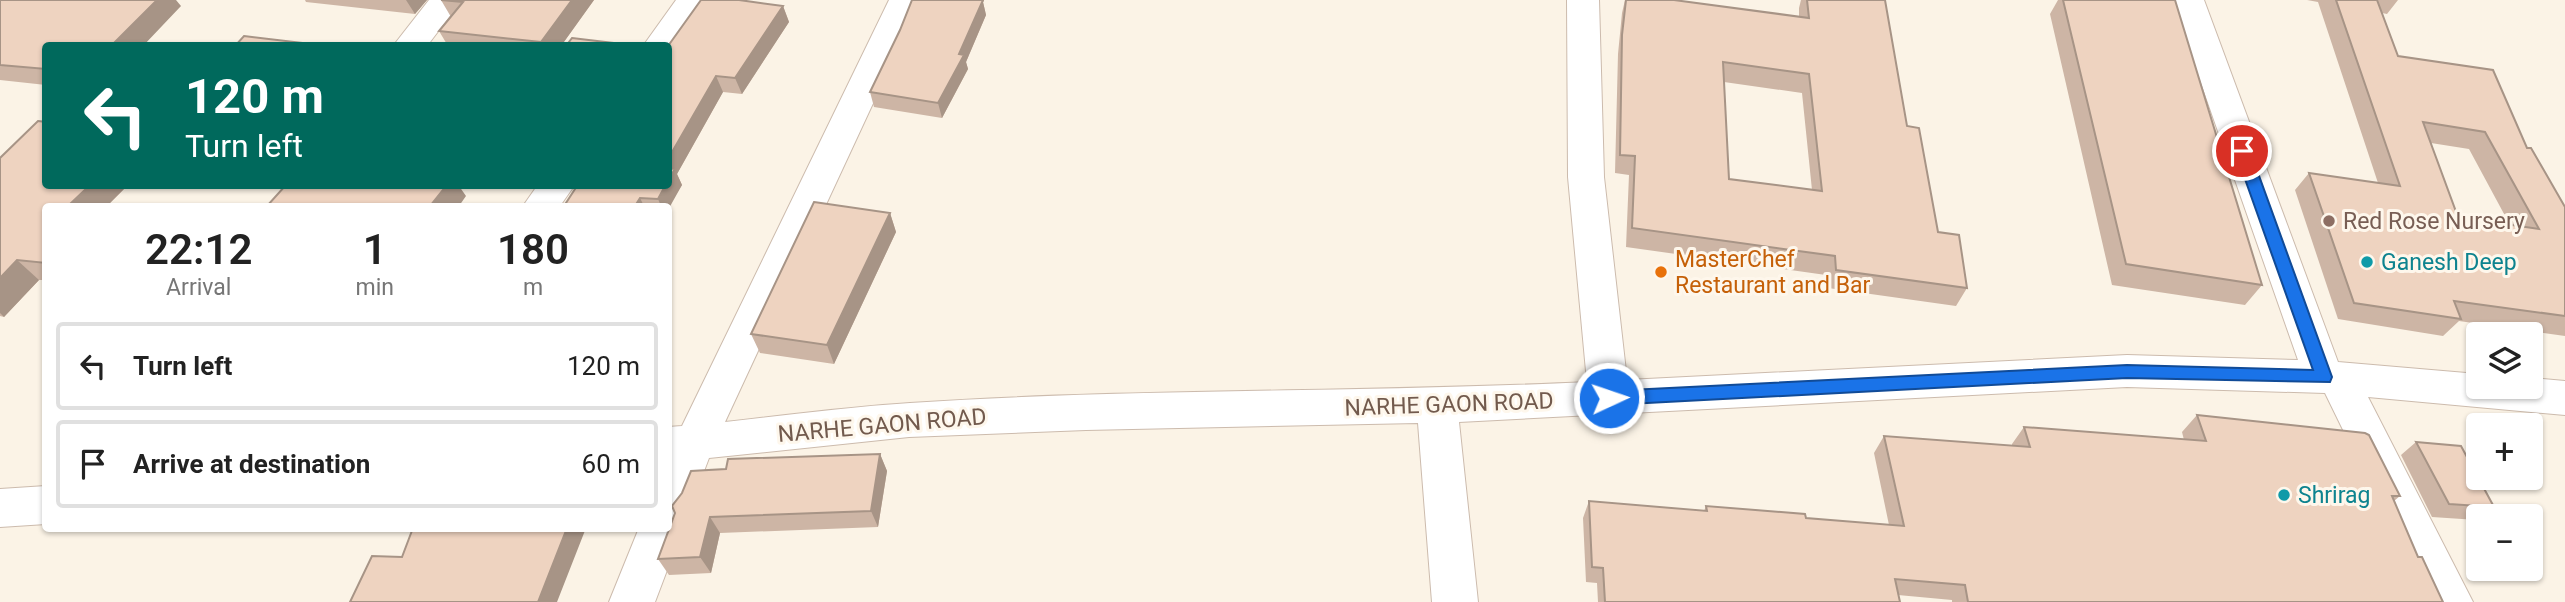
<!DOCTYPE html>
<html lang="en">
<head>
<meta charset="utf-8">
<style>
  :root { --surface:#fff; --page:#f6f6f6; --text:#222; --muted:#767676; --line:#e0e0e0 }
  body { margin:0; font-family:Roboto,sans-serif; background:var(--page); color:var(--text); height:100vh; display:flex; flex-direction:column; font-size:26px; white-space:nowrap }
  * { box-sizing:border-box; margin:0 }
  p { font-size:23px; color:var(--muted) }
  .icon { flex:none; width:38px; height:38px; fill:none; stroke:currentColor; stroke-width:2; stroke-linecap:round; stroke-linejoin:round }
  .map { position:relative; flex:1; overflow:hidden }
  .side { position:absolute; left:42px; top:203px; width:630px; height:329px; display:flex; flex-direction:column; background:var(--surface); border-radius:7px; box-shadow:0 2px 5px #0004 }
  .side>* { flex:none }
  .hud { position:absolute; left:42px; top:42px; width:630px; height:147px; border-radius:7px; box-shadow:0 2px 5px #0004; background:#00695c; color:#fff; overflow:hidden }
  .buttons { position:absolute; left:2466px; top:322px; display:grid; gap:14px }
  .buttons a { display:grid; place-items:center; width:77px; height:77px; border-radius:7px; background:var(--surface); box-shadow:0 2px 5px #0004; font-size:35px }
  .pin { position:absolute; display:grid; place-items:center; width:60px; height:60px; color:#fff; margin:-30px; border:4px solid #fff; border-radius:50%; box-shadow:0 2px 7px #0007 }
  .me { position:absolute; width:77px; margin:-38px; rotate:87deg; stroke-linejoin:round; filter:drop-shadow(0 0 5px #0008) }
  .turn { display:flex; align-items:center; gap:24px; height:147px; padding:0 28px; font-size:32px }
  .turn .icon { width:91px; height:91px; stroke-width:2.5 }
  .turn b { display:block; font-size:49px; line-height:60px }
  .eta { display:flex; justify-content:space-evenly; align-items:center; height:119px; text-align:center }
  .eta b { font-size:42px; font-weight:600; line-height:49px }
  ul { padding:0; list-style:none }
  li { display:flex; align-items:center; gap:21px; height:88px; margin:0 14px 10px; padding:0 14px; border:4px solid var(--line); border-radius:7px }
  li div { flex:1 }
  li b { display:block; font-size:26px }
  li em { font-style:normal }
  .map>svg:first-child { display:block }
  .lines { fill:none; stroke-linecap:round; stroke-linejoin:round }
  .minor-casing { stroke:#ccbbad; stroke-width:2 }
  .minor { fill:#fff; fill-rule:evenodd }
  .wall { fill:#cdb5a5; fill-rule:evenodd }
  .shaded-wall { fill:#a79486 }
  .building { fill:#eed3c0; stroke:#a79486; stroke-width:2; fill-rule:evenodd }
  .route { fill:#1a73e8; stroke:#114b97; stroke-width:2 }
  .education-dot { fill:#8d6e63; stroke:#fef7ec; stroke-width:2.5 }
  .culture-dot { fill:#0f9aa8; stroke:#fef7ec; stroke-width:2.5 }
  .food-dot { fill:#e8710a; stroke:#fef7ec; stroke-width:2.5 }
  .labels { text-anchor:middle; stroke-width:6; stroke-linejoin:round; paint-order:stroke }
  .education-label { font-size:23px; fill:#785e54; stroke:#fef7ec; text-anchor:start }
  .food-label { font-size:23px; fill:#c56008; stroke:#fef7ec; text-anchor:start }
  .culture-label { font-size:23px; fill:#0d838f; stroke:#fef7ec; text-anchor:start }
  .street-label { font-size:23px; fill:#725a4d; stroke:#fef7ec }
</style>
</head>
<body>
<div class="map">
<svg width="2565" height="602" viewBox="0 0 2565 602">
  <rect width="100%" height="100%" fill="#fbf3e6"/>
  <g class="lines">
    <defs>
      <path id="minor" d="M429,0h33l-35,46h-34z
        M676,0h32l-37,54h-3v-8h-25z
        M889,0h32l-196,422c62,-7 123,-15 185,-19 225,-15 452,-10 677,-21l-19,-205 -1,-177h32l5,177 23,203 500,-25 171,5 -126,-360h32l134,362 140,12v13h52v-9l35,3v34l-197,-18 105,205h-46l-102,-209 -198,-6 -668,35 19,180h-46l-14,-179 -332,7 -177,7 -200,21 -19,50 -10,14 3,6 -28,74h-46l30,-74h29v-101l14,-1z
        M537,186h37l-14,20h-37z
        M46,486v38l-46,3v-38z"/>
    </defs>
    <!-- minor casing -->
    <use href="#minor" class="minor-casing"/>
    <!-- minor -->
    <use href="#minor" class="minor"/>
  </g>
  <!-- wall -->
  <path class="wall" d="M0,0l181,6 -135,40v39l-46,-5z
    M305,0h122l-12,14 -109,-12z
    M441,0h153l-33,46h-113l-9,-15 12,-14z
    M912,0h72l-1,2 3,13 -20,47 2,7 -26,49 -68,-11 -4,-15 30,-62z
    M1625,0h49l125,17v-9l2,-8h84l22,126 31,106 29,56 -11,18 -128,-18 -2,-13 -200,-28 3,-72 -14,-2 3,-119 4,-41zM1724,82l78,11 10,97 -83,-11z
    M2058,0h117l87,285 -17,20 -133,-20 -62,-271z
    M2307,0h91l-11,14 -5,-1 16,43 129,92 38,59v129l-106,-15 -16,15 -105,-17 -43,-129 14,-17 69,10 -60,-181zM2431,143l38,6 41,76 -52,-8z
    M783,6l6,16 -47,72 -19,-2 -46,82 5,11 -14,21h-104z
    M0,158l46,28h81l-20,20h-61v74h-7l-35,37 -4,-1z
    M890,213l6,19 -62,132 -74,-11 -9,-19z
    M2197,415l203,81 -6,5 24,56 25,45h-491v-2l-54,-5 2,7h-302l-1,-19 -11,-1 -3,-64 6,-17 115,10 2,-5 100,12 83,7 -15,-72 10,-17 128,10v-2l12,-17 160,13 -2,-8z
    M2416,442l78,65 -12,9h-4v3l-1,1 -45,-3 -31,-62z
    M880,454l7,17 -9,56 -158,6 -9,40 -42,2 -11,-16 68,-90z"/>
  <!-- shaded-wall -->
  <path class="shaded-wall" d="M157,0h19l5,6 -38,40h-32z
    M406,0h21l-12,14z
    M572,0h22l-33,46h-18l-2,-4z
    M975,0h9l-1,2 3,13 -20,47 2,7 -26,49 -4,-15 21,-49z
    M783,6l6,16 -47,72 -7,-16z
    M716,76l7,16 -46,82 5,11 -14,25v-4h-7l-3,-7 7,-13h3v-27z
    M89,186h38l-20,20h-39z
    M446,186h13l7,10 -7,10h-29z
    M640,198l4,8h-9z
    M890,213l6,19 -62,132 -7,-19z
    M17,260l22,20 -35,37 -4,-4v-35z
    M880,454l7,17 -9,56 -7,-16z
    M710,517l10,16 -9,40 -11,-16z
    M567,528h19l-29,74h-19z"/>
  <!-- building -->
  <path class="building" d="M0,0h157l-46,46h-65v23l-46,-4z
    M441,0h131l-31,42 -102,-11 24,-29z
    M701,0h38l44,6 -48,72 -19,-2 -48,83v-113z
    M912,0h71l-24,54 5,1 -26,48 -68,-11 30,-62z
    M1626,0h48l135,18 -2,-18h78l22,126 12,2 19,104 21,3 8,53 -131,-18 -1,-14 -203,-28 3,-72 -15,-1 2,-120zM1723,62l86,12 13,117 -93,-12z
    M2063,0h112l87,285 -136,-21z
    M2336,0h41l21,56 95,14 34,78h4l34,59v109l-111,-15 7,18 -107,-16 -45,-130 91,13zM2423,122l62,10 54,97 -81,-12z
    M244,36l84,10h-93z
    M572,38l67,8h-73z
    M38,121l8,1v64h43l-21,20h-22v57l-29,-3 -17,18v-120z
    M668,168l7,1 -7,11z
    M285,186h161l-16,20h-163z
    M577,186h88l-7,13 -18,-1 -5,8h-71z
    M814,202l76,11 -63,132 -76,-11z
    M2197,415l168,18 4,2 31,61h-8l26,61h4l21,45h-475l-3,-17 -70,-6 5,23h-295l-2,-34 -11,-1 -3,-66 118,10 -1,-5 99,8 1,4 98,8 -20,-90 146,11 -6,-20 182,14z
    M2416,442l45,4 33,61 -45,-3z
    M880,454l-9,57 -161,6 -10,40 -42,2 17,-46 -3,-7 10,-13 9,-22 35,-2 2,-10z
    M413,528h154l-29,74h-188l22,-46 30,1z"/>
  <!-- route -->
  <path class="route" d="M2242,146l8,5 82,226 -2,5 -203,-4 -518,27 -6,-2 -2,-5 2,-5 6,-2 518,-26 186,5 -78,-219z"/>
  <!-- markers -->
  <circle class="education-dot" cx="2329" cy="221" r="7"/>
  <g class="culture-dot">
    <circle cx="2367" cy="262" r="7"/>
    <circle cx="2284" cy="495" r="7"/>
  </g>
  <circle class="food-dot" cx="1661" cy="272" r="7"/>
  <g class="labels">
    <!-- education labels -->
    <g class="education-label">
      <text x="2343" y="229">Red Rose Nursery</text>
    </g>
    <!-- food labels -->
    <g class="food-label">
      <text x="1675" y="267">MasterChef<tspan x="1675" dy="26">Restaurant and Bar</tspan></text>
    </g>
    <!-- culture labels -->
    <g class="culture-label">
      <text x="2381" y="270">Ganesh Deep</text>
      <text x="2298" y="503">Shrirag</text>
    </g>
    <!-- street labels -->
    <g class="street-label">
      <text transform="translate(1449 404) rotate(-2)" y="8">NARHE GAON ROAD</text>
      <text transform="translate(882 425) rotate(-5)" y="8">NARHE GAON ROAD</text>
    </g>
  </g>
</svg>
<div class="buttons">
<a><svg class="icon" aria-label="layers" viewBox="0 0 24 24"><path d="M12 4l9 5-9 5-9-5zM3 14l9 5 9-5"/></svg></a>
<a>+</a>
<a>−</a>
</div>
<div class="pin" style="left:2242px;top:151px;background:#d93025"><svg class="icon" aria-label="arrive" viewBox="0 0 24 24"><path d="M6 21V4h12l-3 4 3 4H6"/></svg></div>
<svg class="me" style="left:1609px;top:398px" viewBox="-20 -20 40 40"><circle r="17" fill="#1a73e8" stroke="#fff" stroke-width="3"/><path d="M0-11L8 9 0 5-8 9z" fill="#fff"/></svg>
<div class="hud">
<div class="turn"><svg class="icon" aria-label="left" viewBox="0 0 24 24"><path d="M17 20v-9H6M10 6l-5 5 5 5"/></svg><div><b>120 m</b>Turn left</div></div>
</div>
<section class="side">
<div class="eta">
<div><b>22:12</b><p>Arrival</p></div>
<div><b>1</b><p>min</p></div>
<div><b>180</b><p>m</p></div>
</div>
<ul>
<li><svg class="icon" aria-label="left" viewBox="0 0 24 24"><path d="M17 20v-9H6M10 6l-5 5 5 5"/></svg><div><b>Turn left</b></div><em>120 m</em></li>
<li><svg class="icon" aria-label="arrive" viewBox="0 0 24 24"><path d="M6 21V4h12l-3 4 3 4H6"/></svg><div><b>Arrive at destination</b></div><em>60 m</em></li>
</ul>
</section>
</div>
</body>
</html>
